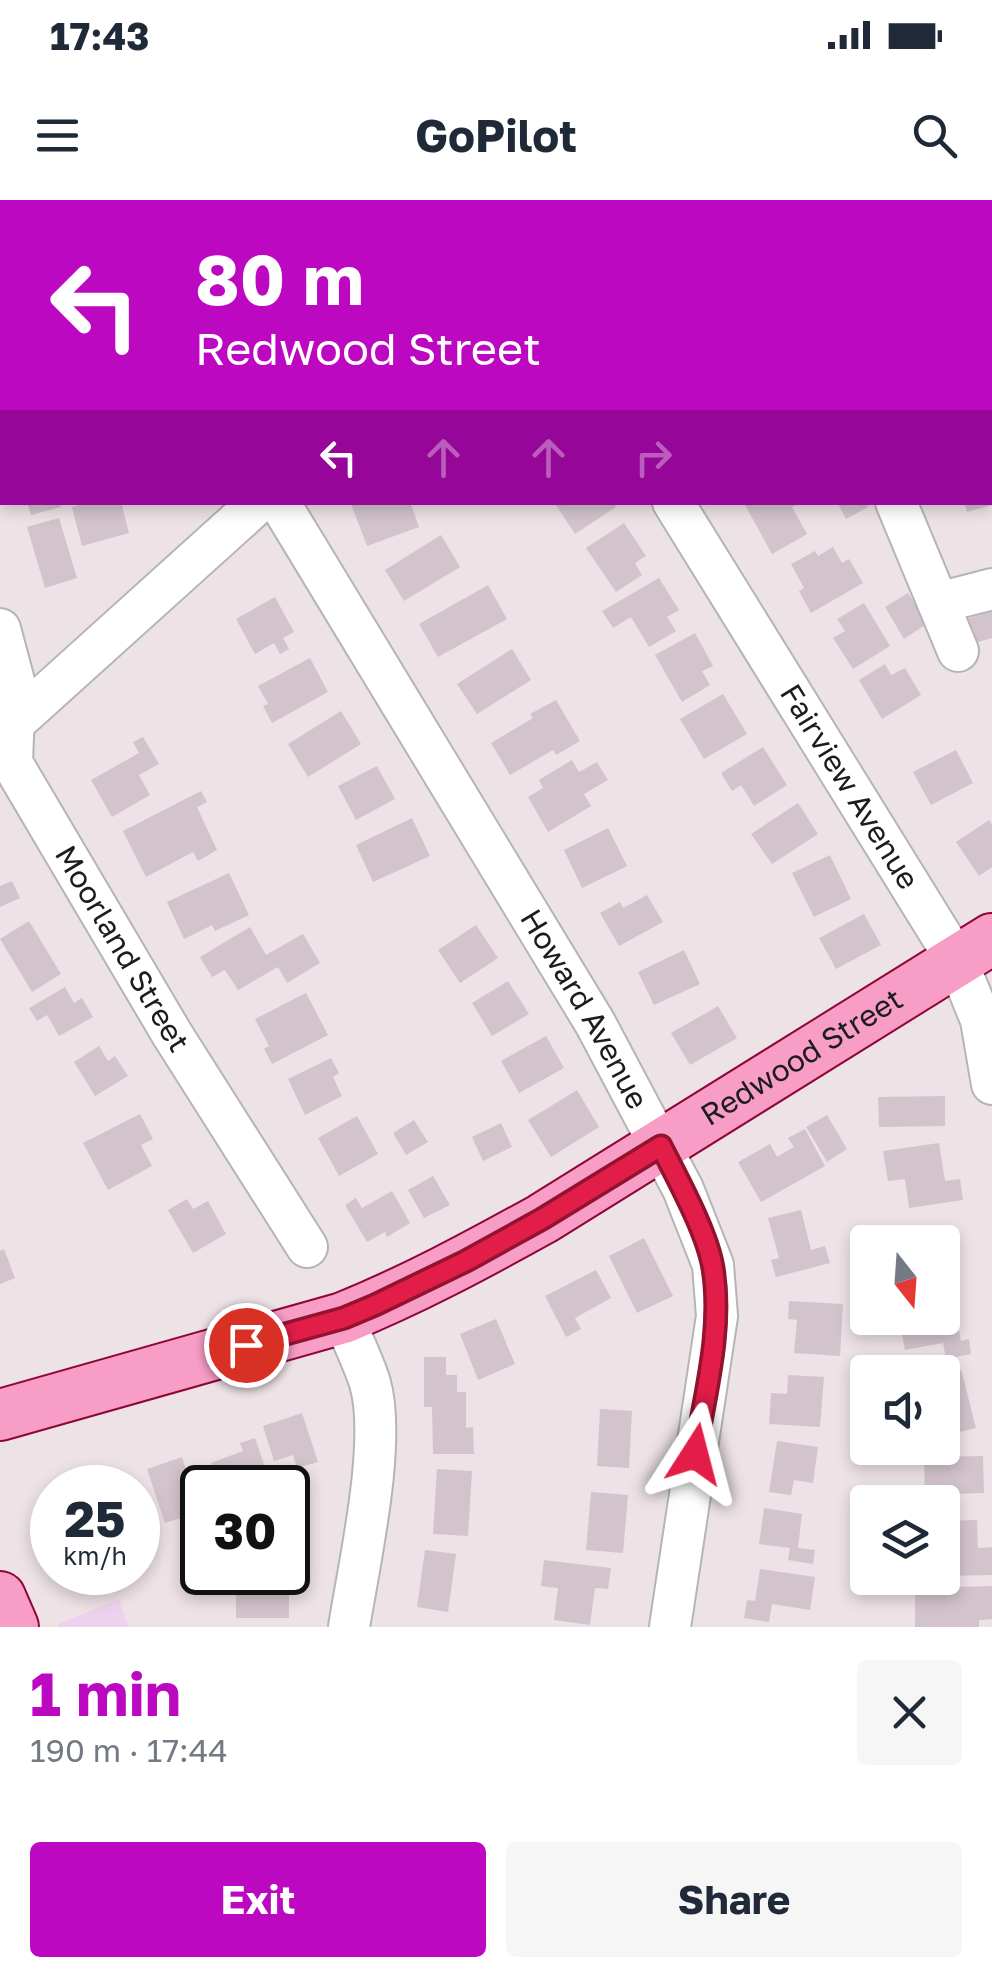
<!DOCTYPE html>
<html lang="en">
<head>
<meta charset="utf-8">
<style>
  :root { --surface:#fff; --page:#f6f6f7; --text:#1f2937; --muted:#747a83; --accent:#bc08c0 }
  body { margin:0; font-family:"Golos Text",sans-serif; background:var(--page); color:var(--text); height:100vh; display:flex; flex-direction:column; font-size:38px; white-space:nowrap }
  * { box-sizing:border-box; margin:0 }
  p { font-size:32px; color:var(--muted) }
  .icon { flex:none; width:55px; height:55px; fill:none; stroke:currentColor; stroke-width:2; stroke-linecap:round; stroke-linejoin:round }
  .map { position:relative; height:1427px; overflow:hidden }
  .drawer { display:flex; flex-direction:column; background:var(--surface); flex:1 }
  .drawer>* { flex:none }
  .banner { position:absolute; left:0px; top:0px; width:992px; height:305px; box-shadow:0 5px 15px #0003; background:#bc08c0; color:#fff; overflow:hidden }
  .needle { width:65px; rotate:163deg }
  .buttons { position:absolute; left:850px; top:1025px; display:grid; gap:20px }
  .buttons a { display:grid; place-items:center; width:110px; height:110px; border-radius:10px; background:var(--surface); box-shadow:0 5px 15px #0003; font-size:50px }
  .speed { position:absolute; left:30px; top:1265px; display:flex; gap:20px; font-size:50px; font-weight:700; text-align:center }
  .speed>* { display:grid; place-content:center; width:130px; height:130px; border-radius:50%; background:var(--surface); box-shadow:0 5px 15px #0003; line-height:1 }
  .speed small { font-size:25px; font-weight:400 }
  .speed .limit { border:5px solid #111; border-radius:15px; background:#fff; color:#111 }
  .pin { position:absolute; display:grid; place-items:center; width:85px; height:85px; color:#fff; margin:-42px; border:5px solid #fff; border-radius:50%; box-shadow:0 2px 10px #0007 }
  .me { position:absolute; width:110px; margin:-55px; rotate:9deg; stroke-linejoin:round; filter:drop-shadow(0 0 8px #0008) }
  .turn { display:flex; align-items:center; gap:35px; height:210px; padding:0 30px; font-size:45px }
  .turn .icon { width:130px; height:130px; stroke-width:2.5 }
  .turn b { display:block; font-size:70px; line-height:85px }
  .lanes { display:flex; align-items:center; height:95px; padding:0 30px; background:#0003; justify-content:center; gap:50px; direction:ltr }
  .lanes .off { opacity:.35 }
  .round { display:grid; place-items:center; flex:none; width:105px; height:105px; border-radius:10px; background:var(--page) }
  .head { display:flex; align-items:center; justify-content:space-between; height:170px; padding:0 30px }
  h1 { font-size:60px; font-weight:700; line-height:75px; color:var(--accent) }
  .button { display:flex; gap:20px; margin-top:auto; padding:20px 30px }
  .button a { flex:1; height:115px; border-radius:10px; background:var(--accent); color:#fff; font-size:40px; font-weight:700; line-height:115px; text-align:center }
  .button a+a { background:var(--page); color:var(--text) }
  .status { display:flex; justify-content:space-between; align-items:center; height:70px; padding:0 50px; background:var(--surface); direction:ltr }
  .status svg { height:28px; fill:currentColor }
  header { display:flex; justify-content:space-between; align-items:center; height:130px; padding:0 30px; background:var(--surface); font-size:45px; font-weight:700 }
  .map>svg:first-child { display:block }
  .commercial { fill:#eed2ed }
  .building { fill:#d3c3cd }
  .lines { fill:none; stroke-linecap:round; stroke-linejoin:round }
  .minor-casing { stroke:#b5b5b5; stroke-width:44 }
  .major-casing { stroke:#8e0636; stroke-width:54 }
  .minor { stroke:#fff; stroke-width:40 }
  .major { stroke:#f89dc6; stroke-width:50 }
  .route-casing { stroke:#92132f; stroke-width:25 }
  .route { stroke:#e11d48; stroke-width:18 }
  .labels { text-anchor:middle; stroke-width:10; stroke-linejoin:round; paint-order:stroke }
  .street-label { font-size:30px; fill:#1c1c1c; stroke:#fff }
</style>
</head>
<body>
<div class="status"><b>17:43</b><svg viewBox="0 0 49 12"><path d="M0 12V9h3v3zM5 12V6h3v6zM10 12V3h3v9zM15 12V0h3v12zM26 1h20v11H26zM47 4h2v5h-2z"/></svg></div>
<header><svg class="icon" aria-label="menu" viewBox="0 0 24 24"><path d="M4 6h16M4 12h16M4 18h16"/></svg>GoPilot<svg class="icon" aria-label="search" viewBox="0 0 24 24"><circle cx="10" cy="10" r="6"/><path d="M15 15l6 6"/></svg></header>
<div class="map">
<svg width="992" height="1427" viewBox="0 0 992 1427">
  <rect width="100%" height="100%" fill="#ede2e6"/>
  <!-- commercial -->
  <path class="commercial" d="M119,1399l9,28h-69l-1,-3z"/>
  <!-- building -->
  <path class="building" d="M27,302h33l1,5 -30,8z
    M90,302h31l8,31 -47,13 -10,-39z
    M355,302h55l9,25 -52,19 -16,-42z
    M554,302h59l3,5 -41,27z
    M749,302h52l-9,5 15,27 -35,20 -27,-49z
    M837,302h29l2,5 -22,12z
    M964,302h28v3l-25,7z
    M59,318l18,60 -32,10 -18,-61z
    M624,323l22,33 -11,7 7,12 -26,17 -30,-44z
    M441,335l19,32 -56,34 -19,-31z
    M833,347l9,16 7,-4 14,24 -52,30 -12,-22 5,-3 -13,-24 24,-13 3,5z
    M659,378l20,32 -12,7 9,14 -27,16 -18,-30 -18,11 -11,-17z
    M488,385l19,34 -69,38 -19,-33z
    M908,393l20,30 -24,16 -19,-32z
    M275,397l19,35 -11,6 6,11 -9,5 -6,-11 -19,11 -19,-35z
    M864,403l26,43 -37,23 -20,-31 12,-7 -8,-12z
    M992,411v27l-27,8 -7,-24z
    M695,433l18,33 -11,5 8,14 -28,17 -27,-47z
    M512,449l19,31 -54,34 -20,-30z
    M310,458l18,34 -56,31 -9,-17 5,-2 -10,-18z
    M885,464l6,11 14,-7 16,27 -39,24 -23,-39z
    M723,494l24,40 -43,25 -24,-40z
    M556,500l24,41 -24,14 -3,-5 -43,25 -19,-32 42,-25 -3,-4z
    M341,511l20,33 -53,33 -20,-33z
    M143,537l16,27 -20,11 11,20 -38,22 -21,-37 48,-27 -6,-11z
    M763,547l24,38 -33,21 -13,-21 -9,6 -11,-18z
    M956,550l17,33 -42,22 -18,-33z
    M572,560l7,12 18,-10 11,18 -24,14 7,12 -43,26 -20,-35 15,-9 -4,-8z
    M377,566l18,33 -39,21 -18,-34z
    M201,591l6,11 -10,5 20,43 -19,11 -5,-9 -47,25 -23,-46z
    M798,603l20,31 -46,30 -21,-30z
    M412,618l18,38 -57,26 -17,-37z
    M989,620l3,5v42l-13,9 -23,-34z
    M608,628l19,38 -45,22 -18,-38z
    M830,655l21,44 -37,18 -22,-44z
    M229,673l20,42 -34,16 -3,-6 -28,14 -17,-37z
    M12,681l8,17 -20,9v-21z
    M647,695l16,27 -44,24 -19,-33 20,-11 3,6z
    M864,714l17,31 -45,24 -17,-31z
    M29,721l32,53 -29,18 -32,-53z
    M476,725l22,33 -38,25 -22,-33z
    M250,727l16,28 37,-21 17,29 -33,20 -9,-16 -40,23 -13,-20 -13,7 -12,-20z
    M684,750l16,34 -46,21 -16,-33z
    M508,781l21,33 -37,22 -20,-33z
    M65,787l9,16 8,-5 11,19 -34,19 -12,-21 -10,6 -8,-13z
    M306,793l22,42 -56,29 -8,-15 5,-3 -14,-27z
    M718,806l19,32 -47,27 -19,-32z
    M546,836l18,32 -45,25 -18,-32z
    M99,846l9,15 7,-5 13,20 -33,20 -21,-34z
    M331,858l8,15 -6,4 9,19 -37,19 -17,-36z
    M577,890l22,37 -48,30 -23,-37z
    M945,896v30l-66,1 -1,-30z
    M140,914l13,25 -12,6 11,21 -44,24 -25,-47z
    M827,915l20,34 -20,13 -21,-35z
    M357,916l21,38 -39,22 -21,-38z
    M414,920l14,22 -22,13 -13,-22z
    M501,923l11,24 -29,14 -11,-24z
    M805,929l20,37 -64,36 -23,-40 32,-18 7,13 17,-10 -6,-9z
    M939,943l6,38 15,-2 3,21 -54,8 -4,-29 -17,2 -5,-30z
    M433,976l17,29 -26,13 -16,-28z
    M392,991l18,32 -23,14 -2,-5 -18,10 -22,-37 11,-7 6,10z
    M187,999l6,10 15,-8 18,33 -33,19 -25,-43z
    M801,1010l10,40 14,-4 5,17 -54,14 -5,-17 8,-2 -11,-40z
    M954,1026l3,20 -9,1 6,33 -12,2v-40h-50l-1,-5z
    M644,1038l29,58 -36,17 -28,-57z
    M4,1049l11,29 -15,6v-33z
    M596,1070l15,28 -36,20 6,11 -15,8 -21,-41z
    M789,1101l54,3 -3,52 -46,-3 3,-33 -9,-1z
    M954,1106l7,35 8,-2 2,15 -25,5 -3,-16 -38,7 -6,-32h43v-10z
    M496,1119l19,45 -37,16 -18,-46z
    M424,1157h22v18h11v17h9v36l7,-1 1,27h-41l-1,-47h-8z
    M961,1170l15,58 -32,8 -2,-61z
    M788,1175l36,2 -4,50 -51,-3 2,-31 16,1z
    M600,1209l32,2 -3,57 -32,-2z
    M302,1213l16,49 -21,6 -4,-13 -19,6 -11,-35z
    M255,1238l17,50h-53l-8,-25 32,-12 -3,-8z
    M777,1241l41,6 -5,36 -19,-3 -3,15 -22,-3z
    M983,1256l1,37 -31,1 1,11 -29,-3 -1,-45z
    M182,1257l10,33 10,-3v50l-10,3 -8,-23 -19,6 -18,-54z
    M437,1269l35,2 -4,65 -35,-2z
    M591,1292l37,3 -5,58 -37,-3z
    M146,1298l10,31 -18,6v-34z
    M764,1308l38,6 -4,34 17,2 -2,14 -25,-4 2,-12 -31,-4z
    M52,1318v40l-4,1 -12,-36z
    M977,1320l1,28 14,-1v28l-50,1v-55z
    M425,1350l31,4 -8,58 -31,-5z
    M544,1360l67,8 -3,21 -13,-1 -5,37 -36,-5 4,-32 -17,-2z
    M760,1369l55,8 -5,33 -38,-6 -3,18 -25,-4 3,-18 8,1z
    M250,1372h39v46h-53v-24h14z
    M992,1386v33l-13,1v7h-64v-39z"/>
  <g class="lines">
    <defs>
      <g id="minor">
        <path d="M588,2l2,-2"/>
        <path d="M853,2l2,-2"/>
        <path id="s1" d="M279,302l316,521 88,166 30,76 4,51 -47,311"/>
        <path id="s2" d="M673,302l284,459 24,59 11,64"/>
        <path d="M896,302l62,149"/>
        <path d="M938,403l54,-14"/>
        <path id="s3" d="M0,429l15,56 -3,78 160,271 135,213"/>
        <path d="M2,534l257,-232"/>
        <path d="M343,1118c9,21 20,43 27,65 17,59 -11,181 -21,244"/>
      </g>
      <g id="major">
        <path id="s4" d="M0,1215l343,-97c69,-28 134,-63 199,-99l450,-280"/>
        <path d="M0,1397l13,30"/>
      </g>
    </defs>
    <!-- minor casing -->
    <use href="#minor" class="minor-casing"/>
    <!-- major casing -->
    <use href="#major" class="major-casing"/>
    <!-- minor -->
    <use href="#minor" class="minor"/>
    <!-- major -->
    <use href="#major" class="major"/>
  </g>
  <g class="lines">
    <defs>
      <path id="route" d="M246,1145l98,-27 31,-13 91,-44 76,-42 119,-73c17,34 46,86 52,122 10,62 -8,126 -18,186"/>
    </defs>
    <!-- route casing -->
    <use href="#route" class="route-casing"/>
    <!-- route -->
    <use href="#route" class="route"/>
  </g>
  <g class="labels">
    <!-- street labels -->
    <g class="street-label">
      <text dy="10" stroke="none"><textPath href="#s2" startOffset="335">Fairview Avenue</textPath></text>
      <text dy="10" stroke="none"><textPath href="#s3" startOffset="352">Moorland Street</textPath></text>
      <text dy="10" stroke="none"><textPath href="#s1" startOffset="592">Howard Avenue</textPath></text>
      <text dy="10" stroke="none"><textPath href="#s4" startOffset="885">Redwood Street</textPath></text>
    </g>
  </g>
</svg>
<div class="buttons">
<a><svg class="needle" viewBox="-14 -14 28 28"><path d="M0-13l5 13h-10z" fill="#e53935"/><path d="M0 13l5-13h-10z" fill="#747a83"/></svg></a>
<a><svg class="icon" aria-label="sound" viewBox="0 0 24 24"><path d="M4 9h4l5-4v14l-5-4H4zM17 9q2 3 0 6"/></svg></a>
<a><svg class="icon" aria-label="layers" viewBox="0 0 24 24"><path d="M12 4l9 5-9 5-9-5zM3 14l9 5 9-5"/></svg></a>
</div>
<div class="speed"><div>25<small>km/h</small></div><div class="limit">30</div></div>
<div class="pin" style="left:246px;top:1145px;background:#d93025"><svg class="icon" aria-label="arrive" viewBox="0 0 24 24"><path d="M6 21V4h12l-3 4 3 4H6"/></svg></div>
<svg class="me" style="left:695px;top:1254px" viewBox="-20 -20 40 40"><path d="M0-17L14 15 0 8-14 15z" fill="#e11d48" stroke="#fff" stroke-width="4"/></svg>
<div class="banner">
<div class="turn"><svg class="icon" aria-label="left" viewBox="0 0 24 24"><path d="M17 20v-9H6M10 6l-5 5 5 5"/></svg><div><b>80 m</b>Redwood Street</div></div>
<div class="lanes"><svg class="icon" aria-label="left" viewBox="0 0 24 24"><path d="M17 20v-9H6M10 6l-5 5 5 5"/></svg><svg class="icon off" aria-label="ahead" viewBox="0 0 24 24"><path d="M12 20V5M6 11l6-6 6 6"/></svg><svg class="icon off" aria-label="ahead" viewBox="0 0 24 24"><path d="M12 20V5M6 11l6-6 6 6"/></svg><svg class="icon off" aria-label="right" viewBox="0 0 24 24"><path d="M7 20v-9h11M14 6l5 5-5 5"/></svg></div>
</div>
</div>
<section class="drawer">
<div class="head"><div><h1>1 min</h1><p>190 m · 17:44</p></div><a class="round"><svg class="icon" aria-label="close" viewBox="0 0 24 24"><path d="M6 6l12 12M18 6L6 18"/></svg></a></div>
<div class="button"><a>Exit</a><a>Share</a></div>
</section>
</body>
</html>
